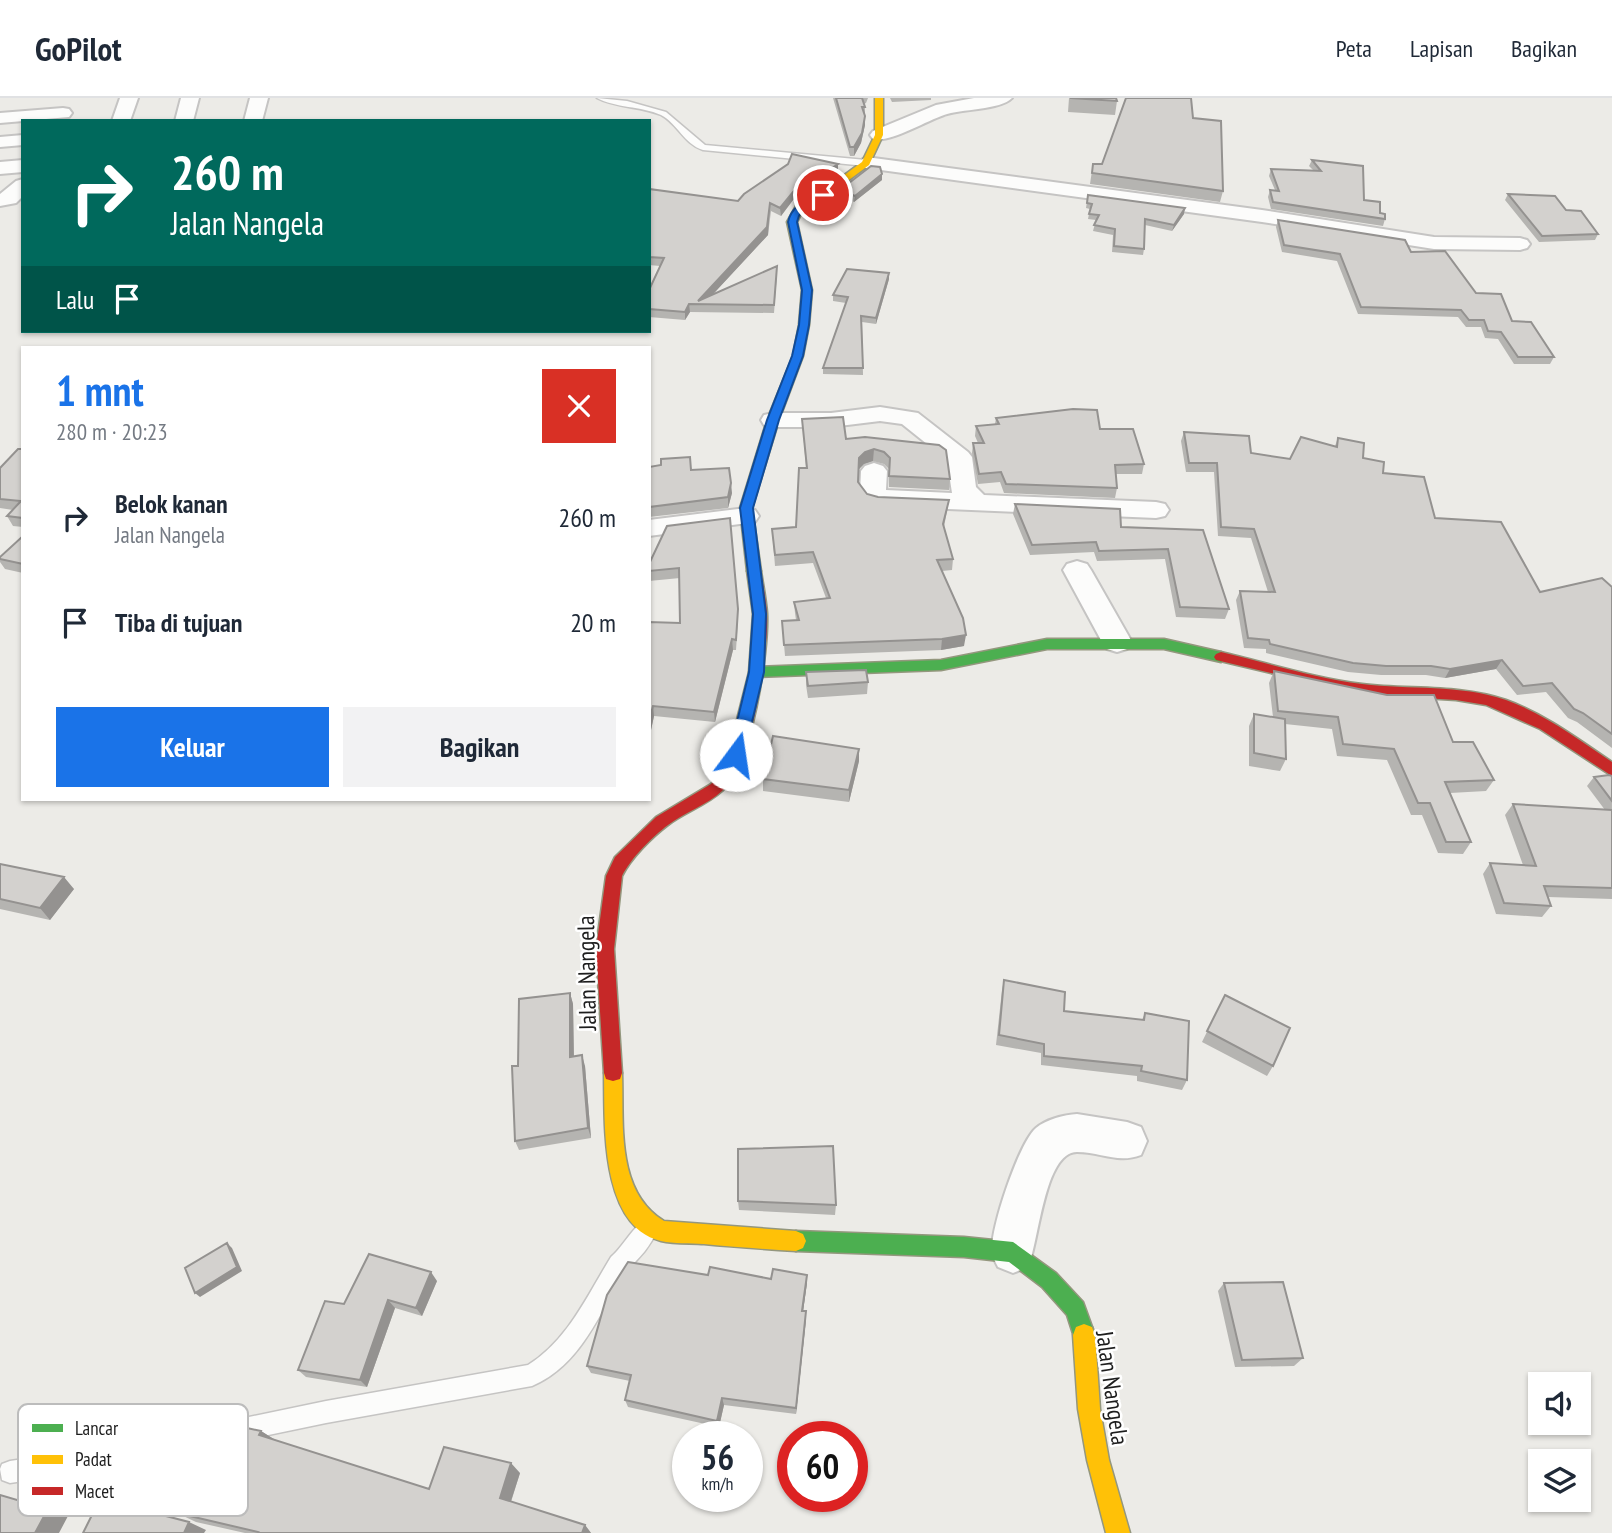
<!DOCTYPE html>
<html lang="id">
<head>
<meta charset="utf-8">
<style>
  :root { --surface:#fff; --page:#f2f2f3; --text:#1f2937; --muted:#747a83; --line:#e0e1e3; --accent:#1a73e8 }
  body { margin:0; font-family:"PT Sans Narrow",sans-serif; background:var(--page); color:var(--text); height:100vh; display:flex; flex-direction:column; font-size:26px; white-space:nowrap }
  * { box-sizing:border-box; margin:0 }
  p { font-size:23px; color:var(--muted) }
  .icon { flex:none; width:38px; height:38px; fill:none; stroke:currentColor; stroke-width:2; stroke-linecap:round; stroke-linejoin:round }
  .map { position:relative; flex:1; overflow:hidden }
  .details { position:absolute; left:21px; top:248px; width:630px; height:455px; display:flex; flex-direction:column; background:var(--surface); border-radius:0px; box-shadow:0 2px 5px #0004 }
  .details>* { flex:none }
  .banner { position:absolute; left:21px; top:21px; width:630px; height:214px; border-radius:0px; box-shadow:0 2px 5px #0004; background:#00695c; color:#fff; overflow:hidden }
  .buttons { position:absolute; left:1528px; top:1274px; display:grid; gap:14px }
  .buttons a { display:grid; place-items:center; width:63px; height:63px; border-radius:0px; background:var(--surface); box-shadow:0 2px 5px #0004; font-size:35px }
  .speed { position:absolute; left:672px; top:1323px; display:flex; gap:14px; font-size:35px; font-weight:700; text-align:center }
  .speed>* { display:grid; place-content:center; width:91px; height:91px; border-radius:50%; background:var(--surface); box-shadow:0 2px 5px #0004; line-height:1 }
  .speed small { font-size:18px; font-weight:400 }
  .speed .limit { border:10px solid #d22; background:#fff; color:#111 }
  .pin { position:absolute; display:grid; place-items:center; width:60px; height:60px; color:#fff; margin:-30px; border:4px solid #fff; border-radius:50%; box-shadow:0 2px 7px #0007 }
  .me { position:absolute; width:77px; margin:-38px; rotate:14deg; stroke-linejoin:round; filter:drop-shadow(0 0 5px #0008) }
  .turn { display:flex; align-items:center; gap:24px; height:147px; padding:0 35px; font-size:32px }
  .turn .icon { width:91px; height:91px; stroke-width:2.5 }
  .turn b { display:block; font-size:49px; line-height:60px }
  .then { display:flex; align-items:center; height:66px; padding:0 35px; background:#0003; gap:14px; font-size:26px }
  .round { display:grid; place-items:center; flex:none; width:74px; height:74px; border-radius:0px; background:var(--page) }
  .headline { display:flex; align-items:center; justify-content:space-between; height:119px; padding:0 35px }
  h1 { font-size:42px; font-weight:600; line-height:52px; color:var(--accent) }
  .primary-button { display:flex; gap:14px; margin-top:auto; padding:14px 35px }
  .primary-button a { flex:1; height:80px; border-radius:0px; background:var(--accent); color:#fff; font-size:28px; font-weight:600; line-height:80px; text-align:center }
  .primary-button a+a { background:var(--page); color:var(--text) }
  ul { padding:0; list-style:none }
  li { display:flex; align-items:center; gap:21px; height:105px; padding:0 35px }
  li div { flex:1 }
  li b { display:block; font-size:26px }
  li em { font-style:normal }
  header { display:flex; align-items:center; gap:42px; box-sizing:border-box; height:98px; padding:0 35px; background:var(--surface); border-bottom:2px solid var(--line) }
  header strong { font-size:33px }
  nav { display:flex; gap:38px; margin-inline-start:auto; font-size:24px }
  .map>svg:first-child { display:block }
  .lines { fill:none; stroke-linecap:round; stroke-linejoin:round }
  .lane-casing { stroke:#c5c4c3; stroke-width:3 }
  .street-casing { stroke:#c5c4c3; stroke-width:4 }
  .fast-casing { stroke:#94977e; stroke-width:3 }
  .slow-casing { stroke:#94977e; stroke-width:3 }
  .jam-casing { stroke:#94977e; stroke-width:3 }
  .lane { fill:#fcfcfb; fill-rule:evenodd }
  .street { fill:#fcfcfb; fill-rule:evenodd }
  .fast { fill:#4caf50; fill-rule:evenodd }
  .slow { fill:#ffc107; fill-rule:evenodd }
  .jam { fill:#c62828; fill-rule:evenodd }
  .wall { fill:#b5b4b1 }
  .shaded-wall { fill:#949290 }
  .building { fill:#d3d1ce; stroke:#949290; stroke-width:2 }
  .route { fill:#1a73e8; stroke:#114b97; stroke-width:2 }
  .labels { text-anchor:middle; stroke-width:5; stroke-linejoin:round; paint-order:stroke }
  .street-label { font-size:24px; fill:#1e1e1e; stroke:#fff }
  .key { fill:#fff; stroke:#bcbcbc; stroke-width:2 }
  .key-label { font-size:19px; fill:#1e1e1e }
</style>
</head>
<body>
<header>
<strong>GoPilot</strong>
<nav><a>Peta</a><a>Lapisan</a><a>Bagikan</a></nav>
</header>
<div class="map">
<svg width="1612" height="1435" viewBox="0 0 1612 1435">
  <rect width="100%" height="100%" fill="#ecebe7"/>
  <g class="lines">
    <defs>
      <path id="lane" d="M597,0l30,3 39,11 39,33 161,15 4,3 -4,3 -163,-16c-19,-6 -25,-26 -42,-35 -20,-9 -46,-7 -64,-17z
        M648,1121l7,3 3,7c-7,16 -19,31 -33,42 -25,42 -45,95 -93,115l-206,37 -216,45 -100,15 -8,-3 -2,-11 2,-5 8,-3 100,-15 216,-45 202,-36c40,-25 59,-69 83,-108 13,-11 22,-32 37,-38z"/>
      <path id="street" d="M120,0h18l-8,23h-18z
        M181,0h18l-6,23h-18z
        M250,0h18l-6,23h-18z
        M974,0h38c-11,12 -52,11 -68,17 -18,6 -54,28 -71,24l-3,-4 3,-4 63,-26z
        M63,10l6,1 3,4 -3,4 -69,6v-10z
        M23,37v10l-23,2v-10z
        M866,59l396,53 172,27 86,1 7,2 3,4 -3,4 -7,2 -86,-1 -172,-27 -403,-55 -2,-4z
        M23,62v12l-23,2v-12z
        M23,81v17l-7,7 -16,3v-12l16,-13z
        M880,309l38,6 50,39 4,5 4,30 8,8 172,7 9,2 4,6 -4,6 -9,2 -278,-12 -9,-2 -9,-11 1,-22 4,-5 9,-3 9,3 4,5 -1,19 66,3 -5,-33 -45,-36 -22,-3 -49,6h-58l-9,-2 -3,-5 3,-5 9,-2h58z
        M746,410l9,2 4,6 -4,6 -106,14v-16z
        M1077,463l10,3 4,6 41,72 -5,7 -10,3 -10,-3 -5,-7 -39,-72 4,-6z
        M1077,1016l50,8 14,5 6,14 -6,14c-23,9 -40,-3 -64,-3 -33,0 -38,90 -49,115l-15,6 -15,-6c-2,-4 -6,-11 -6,-15 -2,-23 27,-109 44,-124 11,-9 28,-13 41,-14z"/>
      <path id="fast" d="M1047,541h117l57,13 7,5 -7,5 -57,-13h-117l-106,21 -185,7 -7,-5 7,-5 185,-7z
        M796,1133l168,6 49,5 43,31 27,29 12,33 -3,8 -8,3 -8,-3 -9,-28 -25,-28 -33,-25 -45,-5 -168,-6 -7,-3 -3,-7 3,-7z"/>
      <path id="slow" d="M875,0h8v37l-14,30 -43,32 -23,13 -6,12 15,68 -3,35 -6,31 -24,64 -27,88 9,63 -7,4 -7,-4 -7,-63 27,-88 26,-64 6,-31 3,-35 -15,-68 9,-16 24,-13 42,-31 13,-27z
        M613,967l7,2 2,6c2,50 -7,118 42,148l132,10 7,3 3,7 -3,7 -7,3c-31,-2 -61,-4 -92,-7 -14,-1 -30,0 -43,-3 -62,-15 -56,-120 -57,-168l2,-6z
        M1084,1226l8,3 3,8 5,74 9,51 21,73h-24l-19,-73 -9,-51 -5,-74 3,-8z"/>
      <path id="jam" d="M754,469l7,4c2,14 5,28 6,42 2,39 -15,152 -45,178 -15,14 -37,21 -54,34 -16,12 -37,33 -46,51l-8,73 8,124 -2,6 -7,2 -7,-2 -2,-6 -8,-124 10,-73 9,-19 41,-40 55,-33 10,-11 7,-18 21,-83 4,-58 -6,-43z
        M1221,554c47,11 93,26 141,32 48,6 97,0 144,16 39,14 72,39 106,62v14l-72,-47 -54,-24 -30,-5 -97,-6 -143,-34 -2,-3 2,-3z"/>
    </defs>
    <!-- lane casing -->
    <use href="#lane" class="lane-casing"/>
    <!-- street casing -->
    <use href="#street" class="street-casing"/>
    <!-- fast casing -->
    <use href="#fast" class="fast-casing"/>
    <!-- slow casing -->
    <use href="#slow" class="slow-casing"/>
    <!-- jam casing -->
    <use href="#jam" class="jam-casing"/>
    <!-- lane -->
    <use href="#lane" class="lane"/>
    <!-- street -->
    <use href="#street" class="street"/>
    <!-- fast -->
    <use href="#fast" class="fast"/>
    <!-- slow -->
    <use href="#slow" class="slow"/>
    <!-- jam -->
    <use href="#jam" class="jam"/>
  </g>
  <!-- wall -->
  <path class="wall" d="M833,0h35l-2,5 -2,1 1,3v18l-4,18 -7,13h-4z
    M890,0h41v2l-39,2z
    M1069,0h47l1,3 -2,14 -47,-3z
    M1193,20l30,73 -3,11 -130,-18 3,-20h9z
    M1312,62l68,53 5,6 -2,7 -112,-17 -3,-12 2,-7h5l-6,-14 2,-7 42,1 -4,-4z
    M838,66v7l-21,15 -3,-1 -21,15 -12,16 -10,-5 -3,24 -56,60 65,-21 -3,39 -84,-1 -5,8 -36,-3v-27l11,-24 -11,-1v-76l89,12z
    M882,82l-28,22 -14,-6v-6z
    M1508,96l58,16 32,24 -3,6 -56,2 -34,-42z
    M1088,97l96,19 -12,17 -27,-6 -1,24 -1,6 -31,-3 1,-17 -20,-4 3,-11 -8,-1 2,-10 -4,-1z
    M1278,122l133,32 65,41 36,28 42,36 -4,7h-36l-16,-25 -13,-1 -4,-11h-15l-8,-10 -100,-3 -21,-53 -55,-9 -6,-25z
    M889,181l-13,45 -14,-2 1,53 -40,-1v-6l23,-65 -13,-2v-6z
    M996,320l104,11 44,35 -2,10h-26l1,14 -2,10 -111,-5 -4,-11 -22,2 -6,-31 1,-10h5l-3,-7 1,-10 19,-2z
    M802,321l44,20 19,-2 85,42 -1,11 -60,-3v-18l-5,-5 -11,-3 -9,3 -5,5 -1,13 9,12 11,3 71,3 -5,27 9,32 -1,11 -10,1 22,75 -23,4 -156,6 -3,-35 14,-1 -1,-7 -1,-11 32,-4 -13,-35 -38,3 -3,-37 24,-2 10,-59z
    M1184,334l67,21 39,6 45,-13 3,-8 45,35 52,45 105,74 72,-5v161l-35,-26 -9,-4 -22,-26 -29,3 -21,-26 -51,9 -19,-3h-45l-33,-3 -82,-19v-4l-22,-1 -8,-48 4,-9 28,1 -17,-54 -33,-2 -4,-64h-28l-5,-31z
    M23,351v78l-10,-1 -6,-10 6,-6 -13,-2v-40z
    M649,369l42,3 41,23 -4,15 -79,9z
    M1015,406l106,23 82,3 26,79 -4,10 -49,-2 -11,-58 -68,2 -3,-9 -64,3 -17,-41z
    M667,428l71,93 -2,31h-3l-18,72 -61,-6 -3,14h-2v-108l31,1v-45l-31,3v-17z
    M23,438v37l-18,-4 -5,-7v-5z
    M1274,573l179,71 41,38 -8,11 -36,2 21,49 -8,12 -25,-1 -16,-38h-11l-24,-55 -50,-4 -5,-27 -47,-5 1,35 -6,12 -31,-5v-40l5,-12 19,3 -4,-34z
    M806,574l62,10 -1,12 -59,4 -2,-13z
    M859,651v12l-10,41 -86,-11v-12z
    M1612,678v123l-64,-2 3,9 -9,11 -46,-3 -13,-40 7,-11 33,2 -18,-50 8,-11 92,6 -18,-24 7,-9z
    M0,766l74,25 -24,31 -50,-11z
    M1004,882l60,31 78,9 3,-7 42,67 -5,10 -45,-9v-5l-96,-11v-12l-45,-8 6,-55z
    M570,895l3,11 1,52 11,10 6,72 -72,12 -4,-9 3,-75z
    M1225,897l48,71 -6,10 -65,-34z
    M738,1103l98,4 -1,10 -96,-5z
    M771,1181l36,4 -4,28 3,8 -10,95 -72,-9 -5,22 -91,-20 -3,-7 5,-19 -39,-8 -4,-7z
    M437,1183l-15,35 -27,-8 -28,79 -61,-10 -8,-7 46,-66z
    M1224,1185l79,75 -9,8 -59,1 -17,-76z
    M261,1333l14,9 154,49 91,-16 -9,29 74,23 6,8h-346l-49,-11 -19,-9z"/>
  <!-- shaded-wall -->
  <path class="shaded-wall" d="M865,18v9l-4,18 -7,13v-9z
    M838,66v7l-21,15v-8z
    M882,76v6l-28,22 1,-6z
    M814,79v8l-21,15 -12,16 -1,-8 13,-16z
    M770,105l-2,32 -64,69 -6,-3z
    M1185,110l-1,6 -12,17 2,-6z
    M889,175v6l-13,45v-6z
    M689,206l1,8 -5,8v-8z
    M874,351l-1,12 -9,3 -5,5v-11l6,-6z
    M731,385l1,10 -4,15v-11z
    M966,537l-2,11 -23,4 1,-11z
    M732,541l1,11 -18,72 -1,-10z
    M1502,562l-6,9 -51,9 5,-9z
    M653,608l1,10 -3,14 -2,-9z
    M859,651v12l-10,41v-12z
    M64,779l10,12 -24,31 -10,-12z
    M570,895l3,11 1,64 -4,-11z
    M582,957l3,11 6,72 -3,-10z
    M227,1145l5,5 10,23 -42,26 -5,-4z
    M431,1174l6,9 -15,35 -6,-8z
    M807,1177v8l-5,36v-8z
    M388,1202l7,8 -28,79 -7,-7z
    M806,1213v8l-10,95v-6z
    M722,1300l2,7 -5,22 -2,-6z
    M261,1333l16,10 -18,-6z
    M511,1365l9,10 -11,34 -9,-9z
    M48,1411l20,7 -9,17h-24z
    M189,1424l17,8 -2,3h-20z
    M585,1427l6,8h-9z"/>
  <!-- building -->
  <path class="building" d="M836,0h26l3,9h-3l3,9 -3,17 -8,14h-4z
    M1070,0h46l1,3z
    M1126,0h65l2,20 28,3 2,70 -131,-18 1,-9h9z
    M792,56l46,10 -21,14 -3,-1 -21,15 -13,16 -10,-5 -3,24 -69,74 79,-35 -3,39 -85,-1 -4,8 -36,-3v-19l15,-32 -15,-1v-68l89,12 6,-7 44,-30z
    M1312,62l51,6 1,34 16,2v11l5,1v5l-112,-17 -3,-12 9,1 -8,-22 50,2z
    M871,68l9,1 2,7 -27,22 -15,-6z
    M1508,96l47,2 11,14 15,1 17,23 -56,2z
    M1088,97l97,13 -11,17 -29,-6 -1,30 -30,-3 1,-17 -21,-4 5,-10 -10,-1 3,-10 -5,-1z
    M1278,122l127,20 6,12 34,-1 31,42 25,1 11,27 19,1 23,35h-36l-17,-25 -13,-1 -4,-11h-15l-8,-10 -100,-3 -21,-53 -56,-9z
    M847,171l42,4 -13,45 -15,-2 2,52h-40l25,-71 -15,-2z
    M1073,311l24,1 3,19h33l11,35 -29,1 2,23 -111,-4 -5,-12 -22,2 -6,-31h11l-8,-17 23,-2 -3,-6z
    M843,319l3,22 19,-2 74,8 7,5 4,29 -61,-3 1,-18 -6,-6 -10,-3 -9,3 -6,6 -1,24 9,12 11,3 71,3 -6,24 10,35 -16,1 26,58 3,17 -24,4 -158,6 -2,-24 17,-1 -5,-18 36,-4 -17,-46 -38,3 -3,-26 24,-2 3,-59h8l-5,-49z
    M1184,334l65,4 2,17 39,6 11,-22 36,10 1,-9 26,5 -1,15 21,4 -1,11 41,4 11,41 66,4 39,70 62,-14 10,9v147l-29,-21 -9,-4 -22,-26 -29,3 -21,-26 -52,9 -19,-3h-45l-33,-3 -83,-19 -1,-4 -21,-2 -8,-47 35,1 -21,-63 -33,-2 -4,-64h-28z
    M18,351h5v69l-16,-2 14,-15 -21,-2v-31z
    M690,359l1,13 38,-2 2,15 -3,14 -79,10v-40l12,-2v-6z
    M1015,406l105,5 1,18 82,3 26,79 -49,-2 -12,-58 -69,2 -3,-9 -64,3z
    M730,420l8,91 -2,31 -4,-1 -18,73 -61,-6 -4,15v-99l31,1 -1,-55 -30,3v-7l18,-38z
    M23,438v28l-23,-5v-2z
    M866,572l2,12 -60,4 -2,-14z
    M1274,573l113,24h47l19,47h20l21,38 -49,2 26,60h-25l-16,-39h-12l-24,-54 -51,-5 -5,-27 -60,-6z
    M1254,616l31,5 1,40 -32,-6z
    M773,638l86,13 -10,41 -86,-11z
    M1609,677l3,1v25l-18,-24z
    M1513,706l99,6v78l-68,-2 7,20 -47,-3 -14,-40 46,3z
    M0,766l64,13 -24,31 -40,-9z
    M1004,882l61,12 -1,19 80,9 1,-7 44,8 -2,59 -46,-9 1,-5 -98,-10v-12l-45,-9z
    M570,895v64l12,-2 6,73 -73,13 -3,-75h6l1,-67z
    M1225,897l65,33 -17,38 -66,-35z
    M833,1048l3,59 -98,-4v-52z
    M227,1145l10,24 -42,26 -10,-25z
    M369,1156l62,18 -15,36 -28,-8 -28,80 -62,-10 27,-69 19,3z
    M628,1164l80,13 2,-8 61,12 2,-10 34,6 -5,36h4l-10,97 -74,-10 -5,23 -92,-21 6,-25 -44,-9 20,-71z
    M1283,1184l20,76 -61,2 -18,-77z
    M247,1330l14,3 -2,4 170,54 15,-42 67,16 -11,35 85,27 -3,8h-325l1,-1 -81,-19 34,-78z
    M0,1397l48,14 -13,24h-35z
    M100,1401l89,23 -5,11h-101z"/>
  <!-- route -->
  <path class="route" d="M820,95l8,2 -25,15 -4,6 -2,6 15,68 -3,35 -6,31 -24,64 -26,88 13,106 -2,58 -20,83 -8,5 -7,-5 20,-83 4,-58 -13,-106 27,-88 25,-64 7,-31 3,-35 -14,-68c4,-17 17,-21 32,-29z"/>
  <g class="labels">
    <!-- street labels -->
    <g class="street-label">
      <text transform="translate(587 875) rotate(-91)" y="8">Jalan Nangela</text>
      <text transform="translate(1112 1290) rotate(82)" y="8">Jalan Nangela</text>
    </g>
  </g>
  <!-- legend -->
  <rect x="18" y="1306" width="230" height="112" rx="10" class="key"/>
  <rect x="32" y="1326" width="31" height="8" fill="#4caf50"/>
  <rect x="32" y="1357" width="31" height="9" fill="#ffc107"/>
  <rect x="32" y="1389" width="31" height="8" fill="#c62828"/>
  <g class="key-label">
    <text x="75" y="1337">Lancar</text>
    <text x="75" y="1368">Padat</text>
    <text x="75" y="1400">Macet</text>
  </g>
</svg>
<div class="buttons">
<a><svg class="icon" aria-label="sound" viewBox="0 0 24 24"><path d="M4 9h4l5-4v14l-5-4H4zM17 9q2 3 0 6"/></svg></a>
<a><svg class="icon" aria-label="layers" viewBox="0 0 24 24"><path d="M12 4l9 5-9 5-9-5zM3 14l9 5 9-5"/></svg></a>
</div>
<div class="speed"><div>56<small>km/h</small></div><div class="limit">60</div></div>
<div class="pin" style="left:823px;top:97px;background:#d93025"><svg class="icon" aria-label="arrive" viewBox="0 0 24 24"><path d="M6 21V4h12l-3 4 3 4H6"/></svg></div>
<svg class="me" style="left:736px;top:657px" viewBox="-20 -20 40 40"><circle r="19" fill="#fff"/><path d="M0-13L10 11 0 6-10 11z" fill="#1a73e8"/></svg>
<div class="banner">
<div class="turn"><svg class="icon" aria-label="right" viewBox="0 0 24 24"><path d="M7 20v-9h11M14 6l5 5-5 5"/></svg><div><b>260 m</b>Jalan Nangela</div></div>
<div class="then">Lalu<svg class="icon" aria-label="arrive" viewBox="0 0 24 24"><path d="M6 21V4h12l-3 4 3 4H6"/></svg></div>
</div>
<section class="details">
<div class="headline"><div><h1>1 mnt</h1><p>280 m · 20:23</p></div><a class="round" style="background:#d93025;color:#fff"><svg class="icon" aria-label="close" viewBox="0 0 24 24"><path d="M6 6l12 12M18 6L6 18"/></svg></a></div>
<ul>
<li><svg class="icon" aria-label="right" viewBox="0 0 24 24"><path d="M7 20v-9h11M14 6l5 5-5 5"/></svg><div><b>Belok kanan</b><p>Jalan Nangela</p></div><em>260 m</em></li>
<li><svg class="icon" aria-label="arrive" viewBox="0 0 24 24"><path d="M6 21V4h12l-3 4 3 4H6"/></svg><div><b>Tiba di tujuan</b></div><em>20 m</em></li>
</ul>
<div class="primary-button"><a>Keluar</a><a>Bagikan</a></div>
</section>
</div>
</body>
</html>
